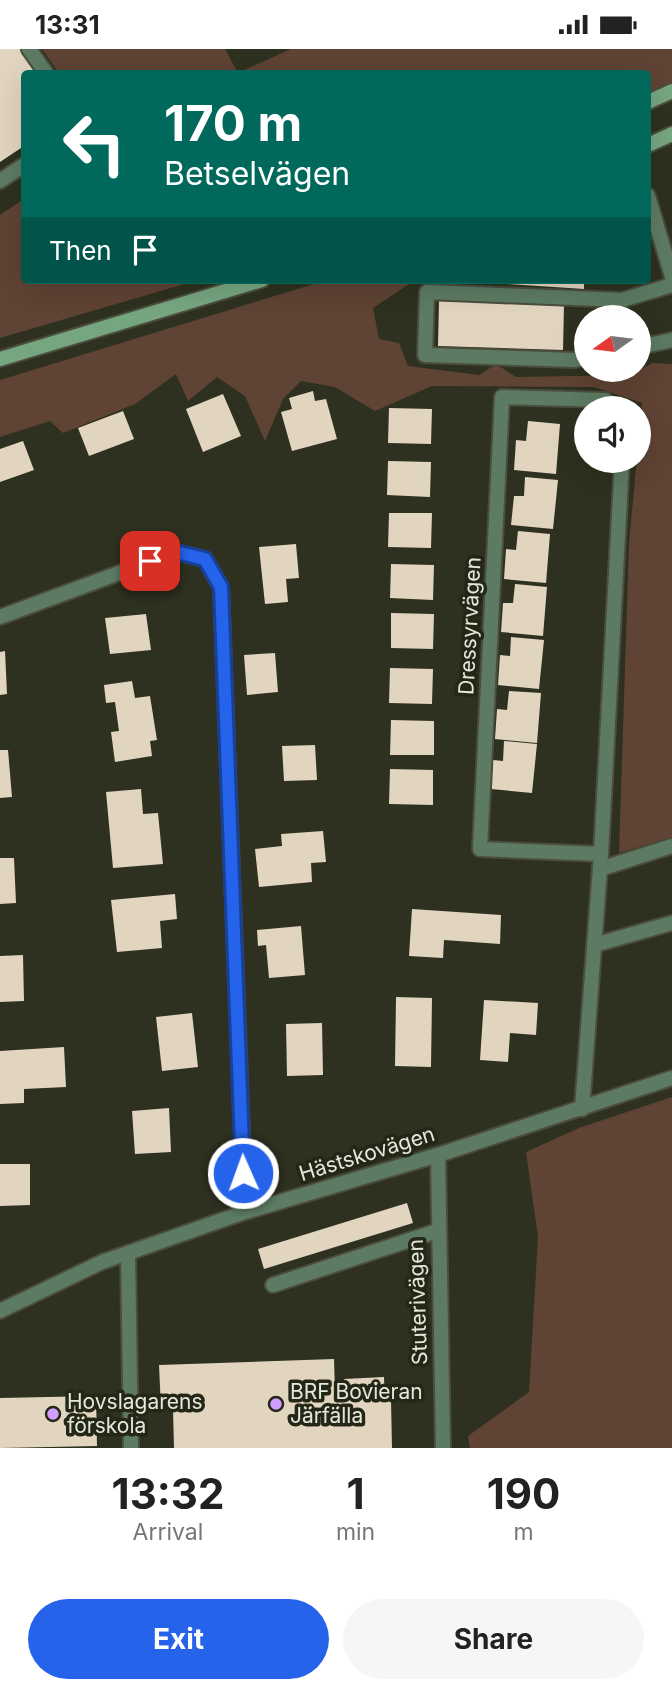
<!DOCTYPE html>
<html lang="en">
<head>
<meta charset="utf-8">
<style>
  :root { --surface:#fff; --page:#f6f6f6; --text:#222; --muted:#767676; --accent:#2563eb }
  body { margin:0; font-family:Inter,sans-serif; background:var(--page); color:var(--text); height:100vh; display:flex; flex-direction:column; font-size:26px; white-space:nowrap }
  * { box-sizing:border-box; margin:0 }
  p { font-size:23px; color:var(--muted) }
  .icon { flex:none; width:38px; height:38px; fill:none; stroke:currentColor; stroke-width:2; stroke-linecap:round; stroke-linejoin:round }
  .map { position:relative; height:1399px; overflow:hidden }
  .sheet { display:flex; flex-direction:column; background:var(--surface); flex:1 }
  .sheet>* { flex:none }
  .hud { position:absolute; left:21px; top:21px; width:630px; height:214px; border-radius:7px; box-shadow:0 7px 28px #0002; background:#00695c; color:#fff; overflow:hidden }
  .needle { width:46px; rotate:256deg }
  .controls { position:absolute; left:574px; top:256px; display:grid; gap:14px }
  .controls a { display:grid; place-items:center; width:77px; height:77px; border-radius:50%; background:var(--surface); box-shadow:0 7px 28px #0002; font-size:35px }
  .pin { position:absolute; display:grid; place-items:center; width:60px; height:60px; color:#fff; margin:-30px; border-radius:14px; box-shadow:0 4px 10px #0006 }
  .me { position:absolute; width:77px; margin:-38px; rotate:358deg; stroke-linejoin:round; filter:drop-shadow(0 0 5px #0008) }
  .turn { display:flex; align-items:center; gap:24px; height:147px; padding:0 28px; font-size:32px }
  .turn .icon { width:91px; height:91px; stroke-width:2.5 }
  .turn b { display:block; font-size:49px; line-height:60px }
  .then { display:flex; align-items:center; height:66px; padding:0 28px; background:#0003; gap:14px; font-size:26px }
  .eta { display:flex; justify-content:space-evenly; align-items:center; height:119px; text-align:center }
  .eta b { font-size:42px; font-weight:700; line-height:49px }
  .primary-button { display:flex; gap:14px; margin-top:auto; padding:14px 28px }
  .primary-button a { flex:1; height:80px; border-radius:42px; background:var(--accent); color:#fff; font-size:28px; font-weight:700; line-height:80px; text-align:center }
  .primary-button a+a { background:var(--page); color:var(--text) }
  .status { display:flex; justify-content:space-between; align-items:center; height:49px; padding:0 35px; background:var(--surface); direction:ltr }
  .status svg { height:19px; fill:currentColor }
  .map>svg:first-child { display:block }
  .green { fill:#5f4334 }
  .building { fill:#e1d5c0 }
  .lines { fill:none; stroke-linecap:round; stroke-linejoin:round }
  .lane-casing { stroke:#4b4e3d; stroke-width:18 }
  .street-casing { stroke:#4b4e3d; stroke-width:18 }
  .secondary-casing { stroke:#4b4e3d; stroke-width:18 }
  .lane { stroke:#5d7b63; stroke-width:14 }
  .street { stroke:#5d7b63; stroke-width:14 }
  .secondary { stroke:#76a680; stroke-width:14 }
  .route-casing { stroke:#184099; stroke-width:18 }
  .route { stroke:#2563eb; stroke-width:12 }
  .poi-dot { fill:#d19dfe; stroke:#242715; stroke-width:2.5 }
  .labels { text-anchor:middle; stroke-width:7; stroke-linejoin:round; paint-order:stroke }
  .street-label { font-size:21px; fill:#e4e7db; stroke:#242715 }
  .poi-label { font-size:21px; fill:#e4e7db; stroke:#242715; text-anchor:start }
</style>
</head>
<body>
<div class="status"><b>13:31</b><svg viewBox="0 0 49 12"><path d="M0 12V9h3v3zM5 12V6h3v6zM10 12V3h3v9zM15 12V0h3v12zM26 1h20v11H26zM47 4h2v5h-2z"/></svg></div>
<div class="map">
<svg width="672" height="1399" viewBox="0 0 672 1399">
  <rect width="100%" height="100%" fill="#2e311f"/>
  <!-- green -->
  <path class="green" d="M42,0h183l13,24 53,-24h381v33l-24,11v-20h-589z
    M24,150v81h174l-198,58v-123z
    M327,231h88l-42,28 6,31 20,4 9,23 71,9 17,-11 20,13 112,-2 25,-12 19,1v473l-53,16 10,-310 13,-140 -48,-16 -162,-1 -57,25 -40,-24 -34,-6 -18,18 -18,42 -20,-45 -28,-19 -29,24 -12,-27 -41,30 -72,29 -13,-12 -50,16v-57z
    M672,1048v351h-202l-2,-12 61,-44 9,-155 -12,-85 53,-24z"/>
  <!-- building -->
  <path class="building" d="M0,0h20l16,24h-12v73l-24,16z
    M492,231h92v9l-92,-6z
    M439,252l125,4 -1,45 -125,-4z
    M313,342l2,10 11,-2 11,40 -45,12 -11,-39 11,-3 -3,-11z
    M223,345l18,42 -38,16 -17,-43z
    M389,359l43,1 -1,35 -43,-1z
    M123,362l11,28 -45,17 -11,-28z
    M528,372l32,3 -4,50 -42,-4 2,-30 10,1z
    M23,392l11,29 -34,12v-33z
    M388,412l43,1 -1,35 -43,-2z
    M525,428l33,3 -5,49 -42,-4 3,-29h10z
    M389,464h43l-1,35 -43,-1z
    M518,482l32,3 -4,49 -42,-4 2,-30 10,1z
    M296,495l3,34 -13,1 2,23 -23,2 -6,-57z
    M391,515l43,1 -1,35 -43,-2z
    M515,535l32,3 -4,49 -42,-4 2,-29h10z
    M391,564l43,1 -1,35 -42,-1z
    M146,565l5,36 -41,4 -5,-36z
    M511,588l33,3 -5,49 -41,-4 2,-30 10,1z
    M5,602l2,43 -7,1v-43z
    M275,604l3,39 -31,3 -3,-40z
    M390,619l43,1 -1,35 -43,-1z
    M132,632l3,17 15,-2 7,44 -7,1 2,15 -37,6 -4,-30 8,-1 -4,-29 -9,1 -2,-18z
    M509,642l32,2 -4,50 -42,-4 2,-30 10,1z
    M391,671l43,1v34h-44z
    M504,692l33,3 -5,49 -41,-4 2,-29 10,1z
    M315,696l2,35 -33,1 -2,-35z
    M0,701h8l4,47 -12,1z
    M390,720l43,1v35l-44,-1z
    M141,740l2,25 15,-1 5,51 -50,4 -7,-76z
    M323,782l3,31 -15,1 1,19 -53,5 -4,-38 27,-3 -1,-12z
    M0,809h14l2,45 -16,1z
    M175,845l2,25 -17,2 2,27 -45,4 -6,-52z
    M412,860l89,6 -1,29 -56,-4 -1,18 -34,-2z
    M301,877l4,49 -36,3 -3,-33 -8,1 -1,-16z
    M23,906l1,46 -24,1v-46z
    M396,948l36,1 -1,69 -36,-1z
    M484,951l54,3 -2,32 -26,-2 -2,29 -28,-2z
    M192,964l6,54 -36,4 -6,-54z
    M322,974l1,52 -36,1 -1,-52z
    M64,998l2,40 -42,2v14l-24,1v-53z
    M169,1059l2,44 -36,2 -3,-43z
    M0,1115h30v41l-30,1z
    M407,1154l6,20 -149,46 -6,-20z
    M334,1310l1,33 9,-1v-12l40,-2 1,23h6l1,48h-218l-1,-39h-12l-2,-44z
    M96,1347l1,50 -97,2v-50z"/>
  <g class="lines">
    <defs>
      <path id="lane" d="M29,0l17,24
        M0,132l24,-16
        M639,298l33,-7
        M586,308l-11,3 -150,-5 2,-63 195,8 50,-15
        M600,820l72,-23
        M594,896l78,-22"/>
      <path id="street" d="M648,147l24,81
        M0,568l176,-65 29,7 16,28 24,625
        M601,805l-121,-5 22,-452 103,3 8,8
        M582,1060l19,-255 21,-394
        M438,1106l5,293
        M128,1204l3,195
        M273,1236l164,-54
        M0,1262l102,-49 143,-50 193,-57 234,-77"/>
      <path id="secondary" d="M648,53l24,-11
        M648,96l24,-11
        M0,310l262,-79"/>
    </defs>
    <!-- lane casing -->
    <use href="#lane" class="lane-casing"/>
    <!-- street casing -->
    <use href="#street" class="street-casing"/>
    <!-- secondary casing -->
    <use href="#secondary" class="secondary-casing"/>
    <!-- lane -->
    <use href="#lane" class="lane"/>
    <!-- street -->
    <use href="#street" class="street"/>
    <!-- secondary -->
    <use href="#secondary" class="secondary"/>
  </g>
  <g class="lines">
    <defs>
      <path id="route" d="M150,512l26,-9 29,7 16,28 22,586"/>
    </defs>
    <!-- route casing -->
    <use href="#route" class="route-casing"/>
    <!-- route -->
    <use href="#route" class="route"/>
  </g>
  <!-- markers -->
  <g class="poi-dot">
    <circle cx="276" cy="1355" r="7"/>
    <circle cx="53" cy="1365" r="7"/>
  </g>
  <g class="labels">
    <!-- street labels -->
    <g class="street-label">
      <text transform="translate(470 577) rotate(-87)" y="7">Dressyrvägen</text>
      <text transform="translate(367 1105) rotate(-17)" y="7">Hästskovägen</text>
      <text transform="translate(418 1253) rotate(-92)" y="7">Stuterivägen</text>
    </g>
    <!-- poi labels -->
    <g class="poi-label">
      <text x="290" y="1350">BRF Bovieran<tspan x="290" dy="24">Järfälla</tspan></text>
      <text x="67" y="1360">Hovslagarens<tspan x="67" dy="24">förskola</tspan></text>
    </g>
  </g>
</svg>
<div class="controls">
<a><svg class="needle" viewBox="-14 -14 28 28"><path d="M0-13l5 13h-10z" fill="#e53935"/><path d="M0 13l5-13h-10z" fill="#767676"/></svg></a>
<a><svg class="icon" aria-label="sound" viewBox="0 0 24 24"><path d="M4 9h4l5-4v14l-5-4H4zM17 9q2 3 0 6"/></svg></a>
</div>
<div class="pin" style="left:150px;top:512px;background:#d93025"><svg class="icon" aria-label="arrive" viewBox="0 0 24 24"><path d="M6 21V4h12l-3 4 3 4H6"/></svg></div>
<svg class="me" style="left:243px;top:1124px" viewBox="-20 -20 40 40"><circle r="17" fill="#2563eb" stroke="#fff" stroke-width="3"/><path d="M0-11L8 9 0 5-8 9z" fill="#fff"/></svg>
<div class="hud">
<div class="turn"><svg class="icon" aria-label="left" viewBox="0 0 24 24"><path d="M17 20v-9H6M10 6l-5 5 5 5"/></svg><div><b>170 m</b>Betselvägen</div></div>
<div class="then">Then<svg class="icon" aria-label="arrive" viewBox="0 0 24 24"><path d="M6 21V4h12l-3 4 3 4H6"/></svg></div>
</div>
</div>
<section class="sheet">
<div class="eta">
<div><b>13:32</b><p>Arrival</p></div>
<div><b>1</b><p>min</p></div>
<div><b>190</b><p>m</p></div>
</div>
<div class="primary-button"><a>Exit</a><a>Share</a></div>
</section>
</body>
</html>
